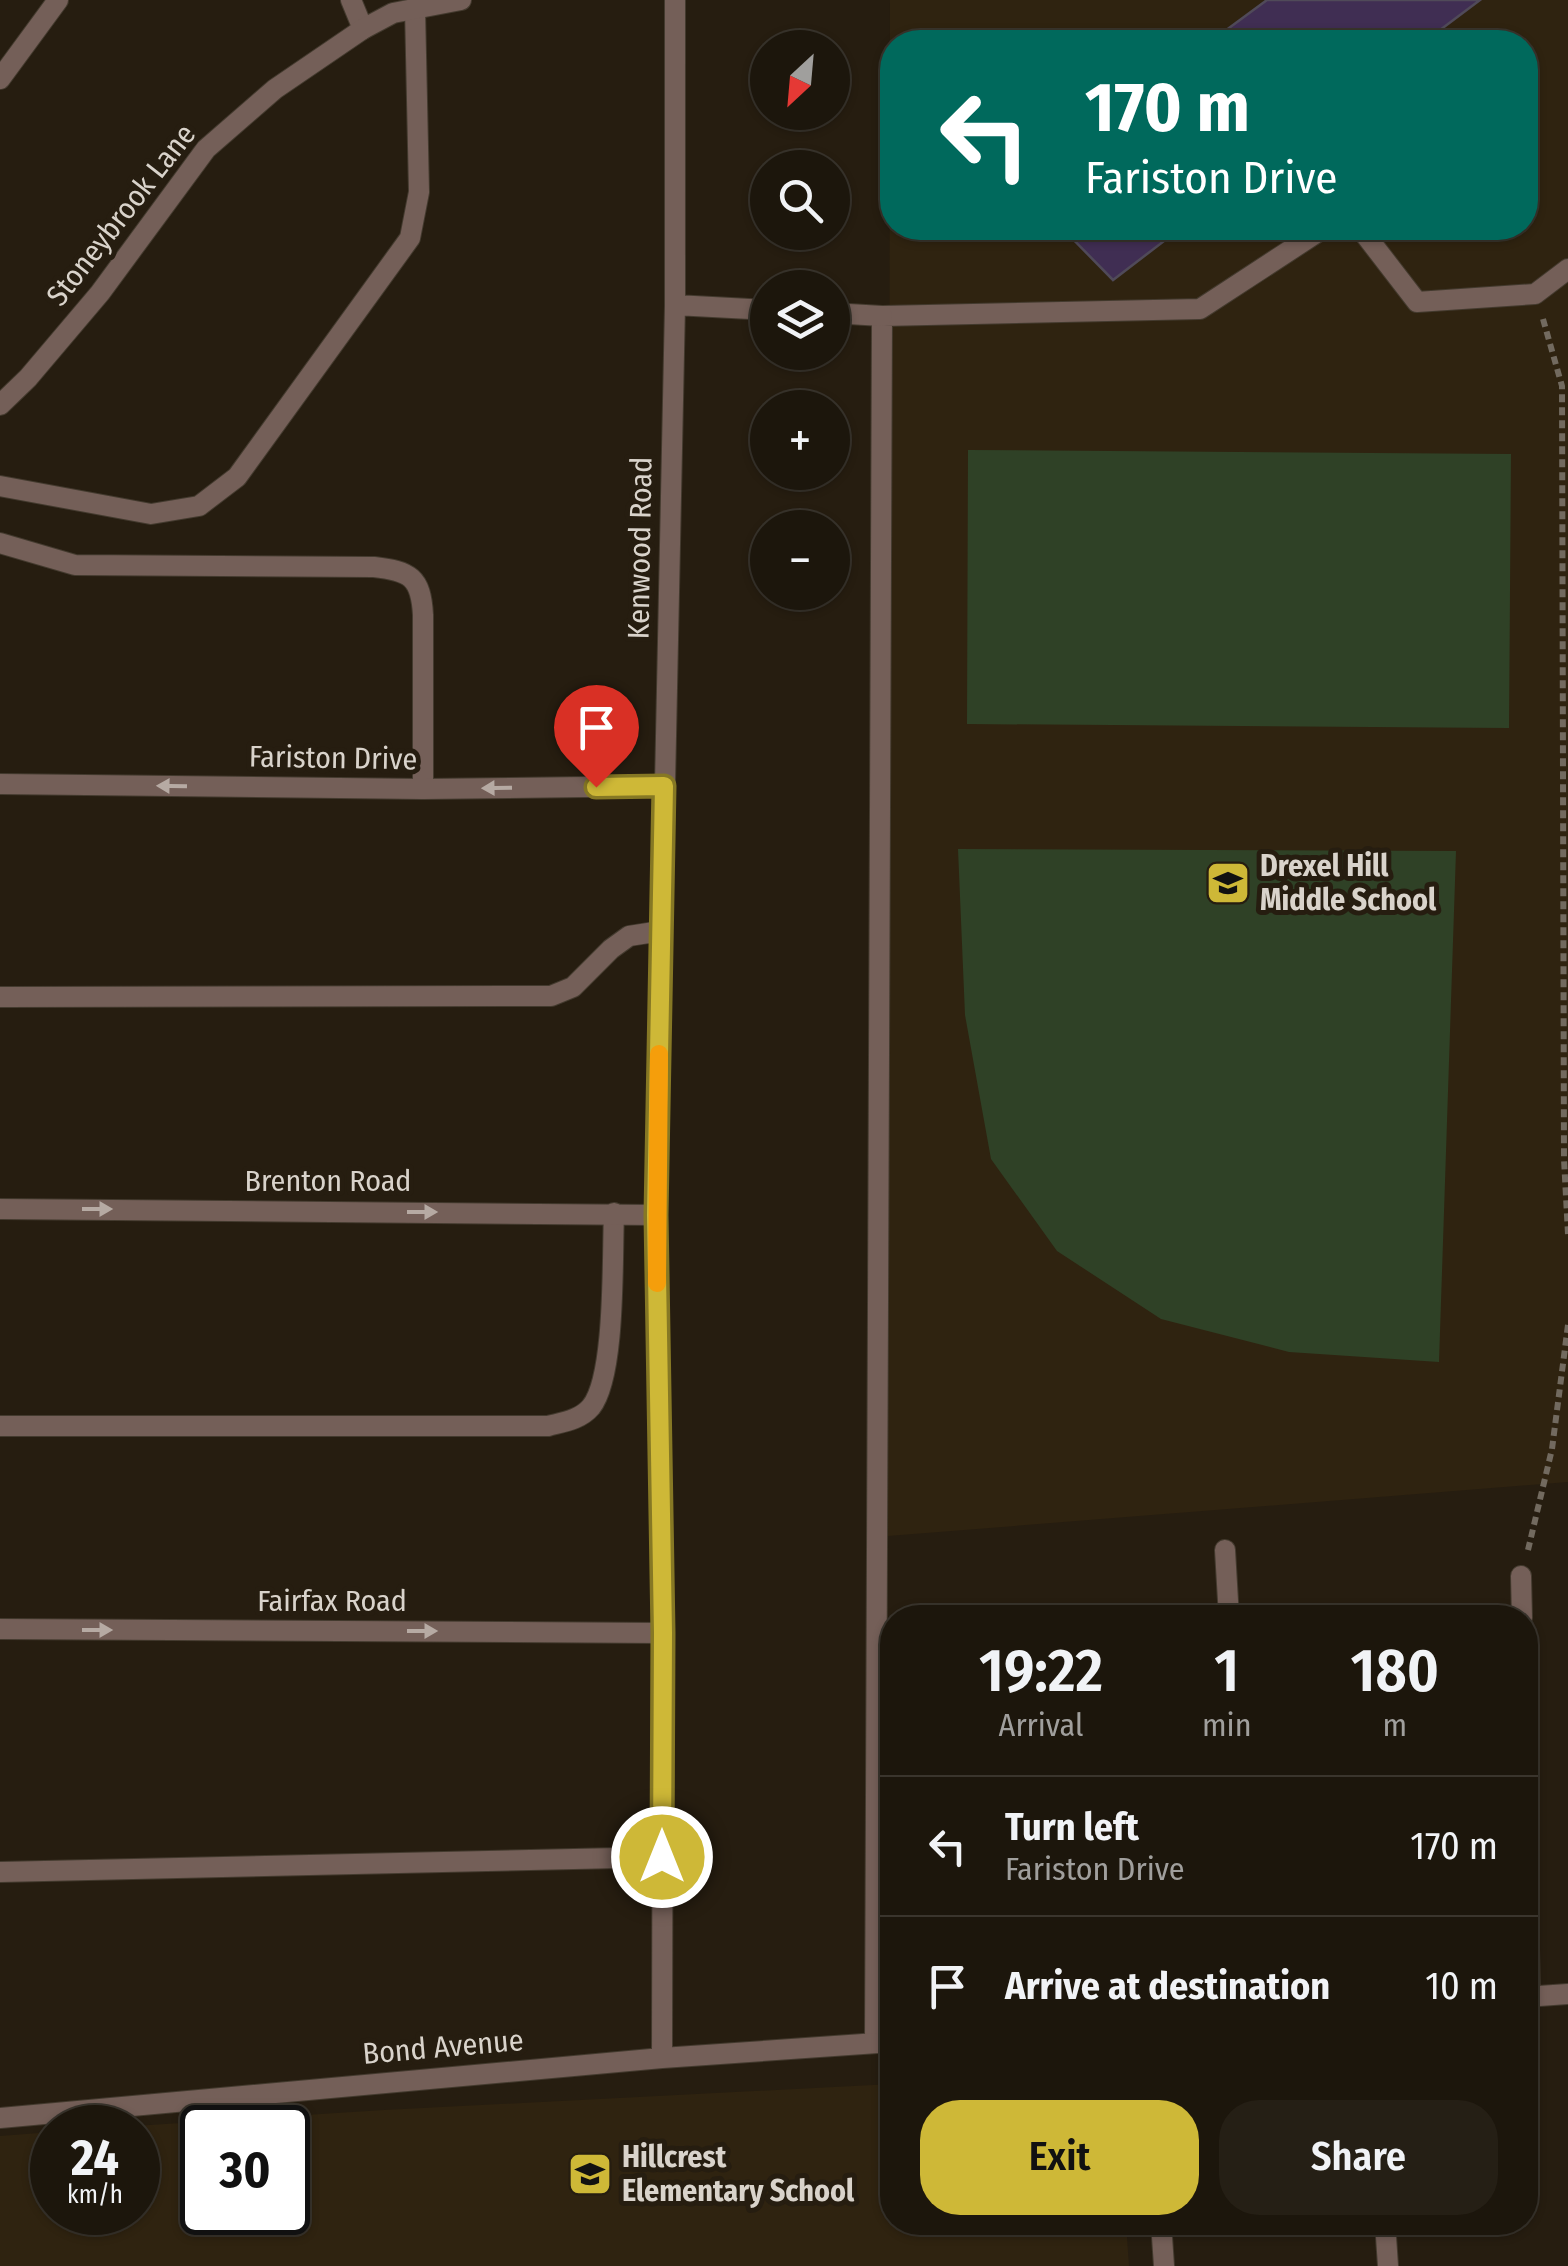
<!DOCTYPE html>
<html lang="en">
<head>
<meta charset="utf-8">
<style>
  :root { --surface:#1c160c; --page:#251f15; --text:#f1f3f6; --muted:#a09f9d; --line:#3a352d; --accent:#ceb837 }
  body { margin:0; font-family:"Fira Sans Condensed",sans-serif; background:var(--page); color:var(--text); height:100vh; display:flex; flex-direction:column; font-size:38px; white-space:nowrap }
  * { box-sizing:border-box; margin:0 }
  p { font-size:32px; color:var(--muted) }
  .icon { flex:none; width:55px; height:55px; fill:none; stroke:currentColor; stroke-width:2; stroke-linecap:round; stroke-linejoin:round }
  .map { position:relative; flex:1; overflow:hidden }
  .details { position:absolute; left:880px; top:1605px; width:658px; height:630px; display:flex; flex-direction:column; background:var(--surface); border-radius:40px; box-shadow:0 2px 8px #0004,0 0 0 2px var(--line) }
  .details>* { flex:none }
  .top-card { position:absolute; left:880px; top:30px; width:658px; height:210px; border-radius:40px; box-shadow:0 2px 8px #0004,0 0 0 2px var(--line); background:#00695c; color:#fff; overflow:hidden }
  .needle { width:65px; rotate:206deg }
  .controls { position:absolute; left:750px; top:30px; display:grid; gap:20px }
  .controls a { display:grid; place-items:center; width:100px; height:100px; border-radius:50%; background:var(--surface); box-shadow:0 2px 8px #0004,0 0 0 2px var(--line); font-size:50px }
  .speed { position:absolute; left:30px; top:2105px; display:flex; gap:20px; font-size:50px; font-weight:700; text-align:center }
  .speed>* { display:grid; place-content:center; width:130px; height:130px; border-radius:50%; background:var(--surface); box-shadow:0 2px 8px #0004,0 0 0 2px var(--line); line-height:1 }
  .speed small { font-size:25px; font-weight:400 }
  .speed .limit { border:5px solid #111; border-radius:15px; background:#fff; color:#111 }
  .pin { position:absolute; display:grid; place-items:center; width:85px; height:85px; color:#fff; margin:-102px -42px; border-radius:50% 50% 50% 0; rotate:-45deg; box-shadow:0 0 10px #0007 }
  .pin .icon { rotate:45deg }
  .me { position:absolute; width:110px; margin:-55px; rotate:0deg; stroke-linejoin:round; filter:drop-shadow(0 0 8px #0008) }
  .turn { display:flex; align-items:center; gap:35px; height:210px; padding:0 40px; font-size:45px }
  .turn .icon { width:130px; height:130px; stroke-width:2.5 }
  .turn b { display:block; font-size:70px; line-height:85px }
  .eta { display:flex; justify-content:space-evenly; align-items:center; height:170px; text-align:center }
  .eta b { font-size:60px; font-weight:600; line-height:70px }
  .button { display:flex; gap:20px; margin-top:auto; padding:20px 40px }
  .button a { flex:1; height:115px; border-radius:40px; background:var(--accent); color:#111; font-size:40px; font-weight:600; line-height:115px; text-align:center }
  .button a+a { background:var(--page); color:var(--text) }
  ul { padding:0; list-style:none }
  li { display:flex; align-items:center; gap:30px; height:140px; padding:0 40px; border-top:2px solid var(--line) }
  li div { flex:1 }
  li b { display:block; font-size:38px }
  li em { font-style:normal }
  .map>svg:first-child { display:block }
  .built { fill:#2f2310; fill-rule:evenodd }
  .green { fill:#2f4126 }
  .building { fill:#402e53; stroke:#504a59; stroke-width:2.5 }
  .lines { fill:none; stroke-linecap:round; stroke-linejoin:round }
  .service-casing { stroke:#433a2e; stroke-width:22 }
  .minor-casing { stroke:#433a2e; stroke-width:22 }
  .path { stroke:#726a5f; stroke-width:6; stroke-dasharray:8 5; stroke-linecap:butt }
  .service { stroke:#745f58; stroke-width:20 }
  .minor { stroke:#745f58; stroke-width:20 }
  .oneway { fill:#b6aaa3 }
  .route-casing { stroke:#867824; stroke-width:25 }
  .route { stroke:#ceb837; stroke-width:18 }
  .slow { stroke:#f59e0b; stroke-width:18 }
  .labels { text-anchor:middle; stroke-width:10; stroke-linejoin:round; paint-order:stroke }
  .street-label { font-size:30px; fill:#d9d3cb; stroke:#261d10 }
  .poi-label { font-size:30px; font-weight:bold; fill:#d9d3cb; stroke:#261d10; text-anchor:start }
</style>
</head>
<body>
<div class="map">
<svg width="1568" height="2266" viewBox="0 0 1568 2266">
  <rect width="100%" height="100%" fill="#261d10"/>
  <!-- built -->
  <path class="built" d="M890,0h678v1482l-680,54zM892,42h633v186h-633z
    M892,2084v138l234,1 3,43h-1129v-130l52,-4v80h86v-84l-20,-1 266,-17zM202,2128h86v84h-86z"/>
  <!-- green -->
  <path class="green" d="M968,450l543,4 -2,274 -542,-4z
    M958,849l498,2 -17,511 -150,-10 -128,-33 -104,-68 -66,-92 -26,-144z"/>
  <!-- building -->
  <path class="building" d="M1267,0h213l-56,42h-214z
    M1062,228h119l-68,52z"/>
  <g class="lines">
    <defs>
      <path id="service" d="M351,0l12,29
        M0,79l58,-79
        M1360,228l57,74 118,-8 33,-25
        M0,486l151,28 48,-8 38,-29 173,-239 9,-46 -4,-183
        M0,543l75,22 299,2c36,4 47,10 49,48v174
        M0,997l551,-1 22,-9 38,-38 18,-13 32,-5
        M0,1426h548c15,-4 32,-6 43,-19 25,-31 21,-150 23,-194
        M1225,1550l4,68
        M0,1872l662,-15
        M875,2043l7,-1727 318,-7 124,-81
        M1385,2222l3,44"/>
      <path id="minor" d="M675,305l93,5
        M832,313l50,3
        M0,405l28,-27 72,-85 106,-144 69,-60 88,-60 30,-16 68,-13
        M0,784l423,5 241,-3
        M0,1209l656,6
        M1521,1576l1,42
        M0,1629l663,4
        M1525,1751l5,246
        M1525,1997l43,-3
        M662,2058l1,-425 -7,-418 19,-910v-305
        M0,2118l662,-60 230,-16
        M1161,2222l3,44"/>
    </defs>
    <!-- service casing -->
    <use href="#service" class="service-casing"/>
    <!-- minor casing -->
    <use href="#minor" class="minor-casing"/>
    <!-- path -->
    <path class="path" d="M1543,319l19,67 2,773 4,75
      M1528,1550l24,-101 16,-124"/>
    <!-- service -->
    <use href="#service" class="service"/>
    <!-- minor -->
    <use href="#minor" class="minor"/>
  </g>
  <!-- one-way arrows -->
  <defs><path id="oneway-solid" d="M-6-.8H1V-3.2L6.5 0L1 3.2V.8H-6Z" transform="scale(2.5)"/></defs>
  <g class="oneway">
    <use href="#oneway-solid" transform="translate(172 786) rotate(-179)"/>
    <use href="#oneway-solid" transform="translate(497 788) rotate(179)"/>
    <use href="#oneway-solid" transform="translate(97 1209)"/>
    <use href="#oneway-solid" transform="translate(422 1212)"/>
    <use href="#oneway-solid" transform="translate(97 1630)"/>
    <use href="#oneway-solid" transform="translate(422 1631)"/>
  </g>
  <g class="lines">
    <defs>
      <path id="route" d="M596,787l68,-1 -8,429 7,418 -1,224"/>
    </defs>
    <!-- route casing -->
    <use href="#route" class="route-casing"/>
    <!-- route -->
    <use href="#route" class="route"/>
    <!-- slow -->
    <path class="slow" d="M657,1283l2,-229"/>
  </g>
  <!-- icons -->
  <defs>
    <symbol id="school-square" viewBox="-11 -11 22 22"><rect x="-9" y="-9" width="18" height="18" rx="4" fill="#ceb837" stroke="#261d10"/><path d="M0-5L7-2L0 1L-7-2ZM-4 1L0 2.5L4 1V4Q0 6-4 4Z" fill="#111"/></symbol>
  </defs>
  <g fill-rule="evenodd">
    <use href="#school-square" x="1203" y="858" width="50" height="50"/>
    <use href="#school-square" x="565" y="2149" width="50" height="50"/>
  </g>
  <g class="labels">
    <!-- street labels -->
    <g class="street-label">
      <text transform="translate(121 215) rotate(-52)" y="10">Stoneybrook Lane</text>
      <text transform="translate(640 548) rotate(-89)" y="10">Kenwood Road</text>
      <text transform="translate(333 758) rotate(1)" y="10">Fariston Drive</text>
      <text x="328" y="1191">Brenton Road</text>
      <text x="332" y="1611">Fairfax Road</text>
      <text transform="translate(443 2047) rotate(-5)" y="10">Bond Avenue</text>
    </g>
    <!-- poi labels -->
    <g class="poi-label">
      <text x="1260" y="876">Drexel Hill<tspan x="1260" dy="34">Middle School</tspan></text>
      <text x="622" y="2167">Hillcrest<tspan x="622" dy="34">Elementary School</tspan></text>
    </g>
  </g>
</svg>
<div class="controls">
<a><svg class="needle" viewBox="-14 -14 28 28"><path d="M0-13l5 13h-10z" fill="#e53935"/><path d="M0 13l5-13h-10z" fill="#a09f9d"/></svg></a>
<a><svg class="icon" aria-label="search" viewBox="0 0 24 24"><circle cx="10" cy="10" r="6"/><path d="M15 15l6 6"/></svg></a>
<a><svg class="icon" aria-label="layers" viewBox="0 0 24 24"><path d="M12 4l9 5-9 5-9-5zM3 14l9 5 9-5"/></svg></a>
<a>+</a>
<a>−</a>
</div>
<div class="speed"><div>24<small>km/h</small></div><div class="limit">30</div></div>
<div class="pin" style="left:596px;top:787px;background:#d93025"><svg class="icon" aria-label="arrive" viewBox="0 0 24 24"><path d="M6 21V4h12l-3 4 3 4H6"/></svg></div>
<svg class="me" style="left:662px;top:1857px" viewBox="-20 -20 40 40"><circle r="17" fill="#ceb837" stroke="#fff" stroke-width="3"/><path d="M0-11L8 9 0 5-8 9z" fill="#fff"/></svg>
<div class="top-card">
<div class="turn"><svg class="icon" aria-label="left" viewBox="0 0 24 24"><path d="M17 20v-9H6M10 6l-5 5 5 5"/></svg><div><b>170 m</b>Fariston Drive</div></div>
</div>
<section class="details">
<div class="eta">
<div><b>19:22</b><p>Arrival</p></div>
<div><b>1</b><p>min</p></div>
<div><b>180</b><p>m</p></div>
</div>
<ul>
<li><svg class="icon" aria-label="left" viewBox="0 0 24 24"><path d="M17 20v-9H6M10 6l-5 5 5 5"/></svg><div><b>Turn left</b><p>Fariston Drive</p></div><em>170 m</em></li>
<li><svg class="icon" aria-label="arrive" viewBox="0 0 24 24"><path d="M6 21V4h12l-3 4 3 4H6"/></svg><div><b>Arrive at destination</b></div><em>10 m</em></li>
</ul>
<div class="button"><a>Exit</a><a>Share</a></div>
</section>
</div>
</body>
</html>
